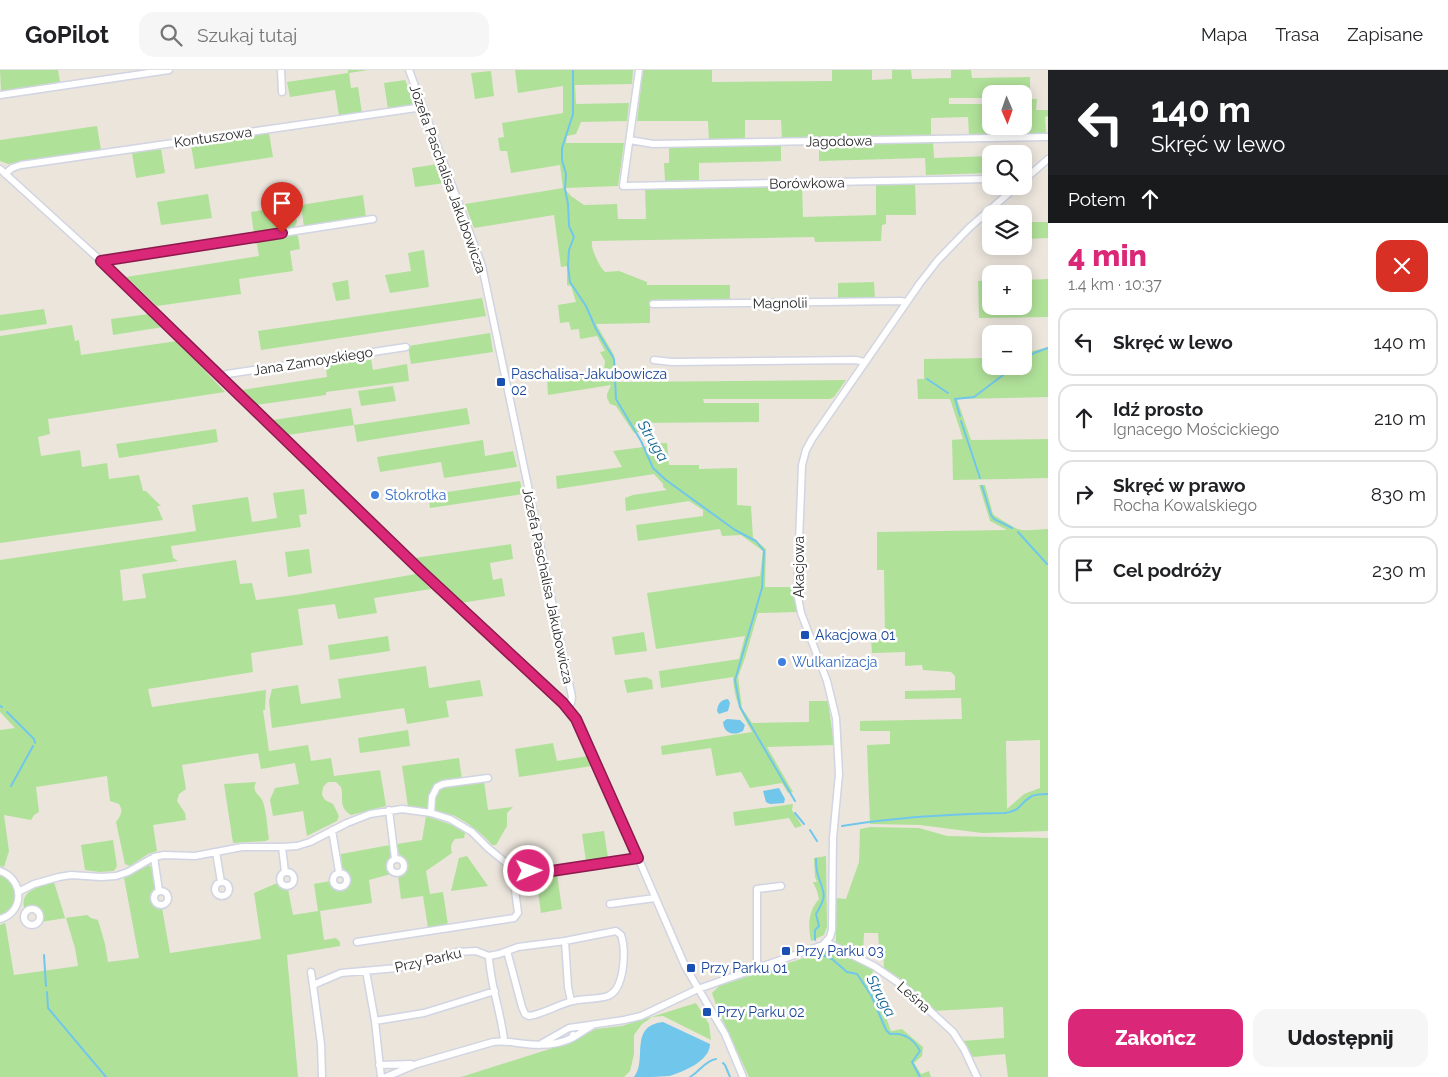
<!DOCTYPE html>
<html lang="pl">
<head>
<meta charset="utf-8">
<style>
  :root { --surface:#fff; --page:#f6f6f6; --text:#202124; --muted:#757577; --line:#e0e0e0; --accent:#db2777 }
  body { margin:0; font-family:Raleway,sans-serif; background:var(--page); color:var(--text); height:100vh; display:flex; flex-direction:column; font-size:19px; white-space:nowrap }
  * { box-sizing:border-box; margin:0 }
  p { font-size:16px; color:var(--muted) }
  .icon { flex:none; width:28px; height:28px; fill:none; stroke:currentColor; stroke-width:2; stroke-linecap:round; stroke-linejoin:round }
  .map { position:relative; flex:1; overflow:hidden }
  .details { display:flex; flex-direction:column; background:var(--surface); width:400px }
  .details>* { flex:none }
  .top-card { background:#202124; color:#fff; overflow:hidden }
  .needle { width:32px; rotate:178deg }
  .controls { position:absolute; left:982px; top:15px; display:grid; gap:10px }
  .controls a { display:grid; place-items:center; width:50px; height:50px; border-radius:10px; background:var(--surface); box-shadow:0 2px 12px #0003; font-size:25px }
  .pin { position:absolute; display:grid; place-items:center; width:42px; height:42px; color:#fff; margin:-51px -21px; border-radius:50% 50% 50% 0; rotate:-45deg; box-shadow:0 0 5px #0007 }
  .pin .icon { rotate:45deg }
  .me { position:absolute; width:55px; margin:-28px; rotate:89deg; stroke-linejoin:round; filter:drop-shadow(0 0 4px #0008) }
  .turn { display:flex; align-items:center; gap:18px; height:105px; padding:0 20px; font-size:22px }
  .turn .icon { width:65px; height:65px; stroke-width:2.5 }
  .turn b { display:block; font-size:35px; line-height:42px }
  .then { display:flex; align-items:center; height:48px; padding:0 20px; background:#0003; gap:10px; font-size:19px }
  .round { display:grid; place-items:center; flex:none; width:52px; height:52px; border-radius:15px; background:var(--page) }
  .head { display:flex; align-items:center; justify-content:space-between; height:85px; padding:0 20px }
  h1 { font-size:30px; font-weight:800; line-height:38px; color:var(--accent) }
  .button { display:flex; gap:10px; margin-top:auto; padding:10px 20px }
  .button a { flex:1; height:58px; border-radius:15px; background:var(--accent); color:#fff; font-size:20px; font-weight:800; line-height:58px; text-align:center }
  .button a+a { background:var(--page); color:var(--text) }
  ul { padding:0; list-style:none }
  li { display:flex; align-items:center; gap:15px; height:68px; margin:0 10px 8px; padding:0 10px; border:2px solid var(--line); border-radius:15px }
  li div { flex:1 }
  li b { display:block; font-size:19px }
  li em { font-style:normal }
  header { display:flex; align-items:center; gap:30px; box-sizing:border-box; height:70px; padding:0 25px; background:var(--surface); border-bottom:1px solid var(--line) }
  header strong { font-size:24px }
  nav { display:flex; gap:28px; margin-inline-start:auto; font-size:18px }
  .search { width:350px; height:45px; background:var(--page); display:flex; align-items:center; gap:12px; box-sizing:border-box; padding:0 18px; border-radius:15px; color:var(--muted); font-size:19px }
  main { display:flex; flex:1; min-height:0 }
  .map>svg:first-child { display:block }
  .green { fill:#b0e199; fill-rule:evenodd }
  .water { fill:#71c7eb }
  .lines { fill:none; stroke-linecap:round; stroke-linejoin:round }
  .stream { stroke:#71c7eb; stroke-width:2 }
  .minor-casing { stroke:#d1d4e2; stroke-width:9 }
  .minor { stroke:#fff; stroke-width:6 }
  .route-casing { stroke:#8e194d; stroke-width:12 }
  .route { stroke:#db2777; stroke-width:9 }
  .transit-dot { fill:#1a4fb4; stroke:#fff; stroke-width:2 }
  .shop-dot { fill:#3f7fe0; stroke:#fff; stroke-width:2 }
  .labels { text-anchor:middle; stroke-width:5; stroke-linejoin:round; paint-order:stroke }
  .street-label { font-size:14px; fill:#292929; stroke:#fff }
  .transit-label { font-size:14px; fill:#164399; stroke:#fff; text-anchor:start }
  .shop-label { font-size:14px; fill:#366cbe; stroke:#fff; text-anchor:start }
  .water-label { font-size:15px; font-style:italic; fill:#106596; stroke:#fff }
</style>
</head>
<body>
<header>
<strong>GoPilot</strong>
<div class="search"><svg class="icon" aria-label="search" viewBox="0 0 24 24"><circle cx="10" cy="10" r="6"/><path d="M15 15l6 6"/></svg>Szukaj tutaj</div>
<nav><a>Mapa</a><a>Trasa</a><a>Zapisane</a></nav>
</header>
<main>
<div class="map">
<svg width="1048" height="1007" viewBox="0 0 1048 1007">
  <rect width="100%" height="100%" fill="#ebe5dc"/>
  <!-- green -->
  <path class="green" d="M0,0h58l2,12 -59,9z
    M348,0h20l-19,3 2,15 7,-1 4,26 -23,3 -4,-26 -45,7 -3,-15 61,-9z
    M515,0h118l-1,14 -57,1 1,19 53,-1 -2,18 -46,1 -5,12 -9,2 -1,7h58l-6,43 -54,2 7,8 13,9 33,-1 1,15h28l-1,-30 157,-3 1,31 73,-2v-31l39,-1 1,32h-30v9l-4,1 -1,16 -66,1 -1,-5 -222,4c-2,6 8,27 13,31l14,-1 28,11v3h83v16l-80,1v21l-54,1 18,31 4,27 228,-2 -12,17 -4,2h-127l1,4h55v19l-122,1 -3,3 5,6 -5,1 -18,-27 -6,-2 -3,-6v-4l4,-9 -63,10 -1,-17 57,-8 1,-9 -5,-9 5,-1 -8,-15 -17,3 -1,-10 -8,1 -2,-8 -9,1 -2,-18 18,-3 -5,-16 -4,-1v-19l-6,1 -7,-52 -80,13 -9,-24 98,-16 -3,-23 -49,8 -4,-22h-7l-2,-13 6,-1 -2,-14 61,-10v-27l-45,7z
    M643,0h69v12l120,-1v-11h40v10l20,-1v-9h19l1,9 39,-1v-8h20l1,8 58,-1v18l-6,1v-2h-33v4h-42v6h42v22h33v-23l6,-4h7l-1,11h12v6l-3,1 1,17 -77,1 -1,-18 -37,1v20l-149,2 -1,-20h-36v20l-36,1 -1,-20h-71z
    M491,1l3,25 -19,3 -4,-26z
    M405,10l10,24 -27,5 -4,-26z
    M97,56l4,24 -93,14 -8,-3v-21z
    M269,63l4,24 -78,12 -4,-24z
    M933,71l1,17 57,-2v17l-65,2 -1,-17 -106,3v-18z
    M781,74v17l-82,2v17l-34,1 -1,-18h5v-18z
    M161,79l4,24 -29,5 -4,-25z
    M438,94l7,19 -30,4 -3,-19z
    M208,124l4,24 -51,7 -4,-23z
    M363,125l3,23 -62,9 -3,-22z
    M294,135l3,17 -3,6 -40,6 -3,-22z
    M1024,152h24v16l-24,1z
    M294,163l4,3 2,13 -10,2 3,20 -54,8 2,15 -84,12 -31,-29 133,-21 -3,-17z
    M424,180l5,37 -39,6 -5,-18 26,-4 -3,-18z
    M1048,209v38l-69,1 -1,-37 13,-1v26h33v-26z
    M348,210l2,19 -14,2 -4,-18z
    M874,212l1,17 -37,1v-17z
    M482,228l4,18 -225,34 -3,-19z
    M44,239l3,15 -47,7v-16z
    M149,244l14,13 -50,8 -2,-16z
    M72,255l3,16 4,-1 2,15 96,-14 48,51 -177,27 2,15 -12,3 3,19 39,-6 2,17 25,-4 2,16 30,-4 4,16h3l15,15h-4l6,14 -163,23v-207z
    M490,263l3,19 -82,12 -3,-18z
    M1048,277v50l-91,2 14,41 77,-1v39l-95,2 -1,-40 11,-1 -13,-40h-32l-1,-20h7v-20l67,-1v8h33v-11c8,-5 15,-5 24,-8z
    M370,284l3,16 34,-6 2,17 -83,11v3l-70,10 -15,-15 86,-13 -2,-16z
    M393,316l3,15 -35,5 -3,-15z
    M351,338l3,17 113,-17 3,16 -113,18 -3,-17 -66,10 -15,-15z
    M216,359l2,13 -99,16 -3,-14z
    M483,370l2,16 28,-5 4,16 -73,11 -3,-16 -61,10 -3,-15z
    M667,373l2,22h30v4l38,-1v37l14,1 2,32 13,11 -1,38h28l4,25 -39,1 -13,45 -7,19 4,31 10,15 57,-1v-21h19l6,44 -67,2 26,45 -5,1 -6,-10 -32,5 -9,-16 -25,4 -5,-28 -49,7 -1,-9 91,-14c-11,-20 -18,-32 -19,-55l-72,11 -2,-17 80,-12 6,-23 -89,13 -9,-56 113,-17 3,-25 -22,-16 -19,1 -2,-7 -82,12 -2,-16 67,-9v-6l-14,-9 -63,10 -1,-13 8,-3 34,-5 -4,-3v-3l-9,-10 -97,15 -1,-13 66,-9 -9,-16 38,-5v-2z
    M520,411l3,13 -93,14 -2,-13z
    M979,415h6l8,29c2,2 23,15 25,15 8,3 21,0 30,0v302l-66,2 -62,-8 -50,-1 -3,-79 23,-1v-13h-30v-10l102,-2 -1,-21 -56,1v-8l50,-1v-14l-4,-4 -28,-2 -1,-5 -17,1v-14l-33,1 -1,-14h14l-1,-69h-7v-38l130,-2 -17,-9zM1040,670v48l-16,6 -17,15 -1,-68z
    M304,419l3,25 -8,1 2,12 -130,19 2,12 5,3 -58,9 3,31 23,-3 -4,-24 94,-14 4,24 12,-1 4,17 39,-5 121,-21 15,15 -57,9 3,15 -39,6 -3,-15 -37,5 5,36 -52,8 2,19 -105,17 4,18 114,-17 -1,20h-2l6,41 39,-6 3,16 20,-3 3,18 46,-6 6,36 -35,9c-13,-8 -7,-17 -10,-28l-5,-5h-8l-5,5 -1,8 3,5 8,4 6,12 -2,5 -30,15 -4,-25 -30,5 -3,-16 5,-12 24,-4 -4,-21 -34,6 -3,-16 -76,12 4,24 -7,5 -2,7 8,12 1,7 -33,5 4,26 -9,3 -18,12 -5,-2 -9,-42c4,-6 8,-10 3,-18l-9,-3 -3,-25 -71,11 3,25 -5,3 -3,5 -27,-5 5,36 -5,16 -4,-1v-136l15,-2 -15,-16v-152l196,-29 -4,-26 56,-8 4,25 25,-4 -4,-25z
    M511,474l2,15 -23,4 3,17 9,-2 3,18 -44,7 -46,-45z
    M309,479l3,24 -24,4 -3,-25z
    M644,562l3,19 -32,4 -3,-18z
    M388,566l2,15 -60,9 -2,-15z
    M426,596l3,22 51,-8 3,16 -37,5 3,16 -42,7 -3,-16 -132,20 -3,-27 3,-12 26,-4 3,19 40,-6 -3,-19z
    M646,607l6,3 1,9 -26,4 -3,-13z
    M408,660l2,16 -50,7 -2,-15z
    M553,673l4,18 31,-5 4,10 -73,11 -4,-28z
    M459,688l3,22 -21,3 -14,26 -19,-2 -6,-41z
    M484,711l4,29 25,-3 -6,6v13l-11,19h-4c-11,-13 -24,-22 -39,-30l-1,2 -18,-7 2,-18 5,-5z
    M256,712c-5,11 4,12 7,20 4,12 4,25 6,37l-3,2 -33,2 -9,-59z
    M793,734l-1,6 10,16 -7,2 -6,-10 -54,8 -2,-14z
    M426,746l26,9 13,8 -1,5 -9,1c-4,5 -5,8 -3,14l-26,18 4,23 13,-2 5,33 -20,3 -5,-32 -22,3 -3,-23 7,-4c3,-8 1,-9 -4,-15 -3,-4 -3,-9 -4,-13l25,-4z
    M870,757l49,1 28,8 101,2v239h-40l-3,-23 -32,3 -11,-16 42,-3 -1,-31 -69,4 -50,-41 -1,-23 -4,-1 -1,-13h-14l-1,26 -27,-16 -1,-45 11,1 13,-37 1,-33z
    M604,761l4,27 -22,3 -4,-27z
    M113,770l4,26 -3,5 -14,1 -15,-2 -4,-25z
    M390,775c0,1 1,8 1,9 -1,9 -9,10 0,20l-22,6 3,23 -52,8 4,29 12,-2 4,4v4l-53,9 11,122h-298v-152l5,-2 1,4 8,48 64,-9 -3,-18 -9,-30 -25,4 1,-6 -3,-6 -6,-3h-9c-4,-17 18,-21 30,-25l11,36 22,-3 4,3 7,2 7,24 3,18 31,-4 -15,-80 25,-13 3,3 3,18 -4,10v5l5,6 6,1 8,45 91,-14 -7,-46 23,-10 4,4 7,2 5,26 25,-4 -4,-27 16,-3 4,7c7,3 14,1 17,-6l-2,-8 -7,-7 -1,-13z
    M467,786l21,30 -37,5 8,-33z
    M826,786l1,71 -3,8 -13,6c-3,-15 -3,-30 8,-42l-2,-8 -4,-9h4l-2,-5 -1,-19z
    M634,791l1,2 -78,12 5,34 -21,4 -5,-35 -19,3 2,-7 2,-2z
    M0,804c22,10 20,32 0,43z
    M834,878l41,21 -8,11 3,2 1,7 13,23 7,19 11,-2 21,18 -1,9 -8,7 7,11 8,-3 2,6h-182l-31,-67 -6,-17 7,-7z
    M696,933l13,21 2,16 -48,-24 -11,1 -10,7 -8,11v19l-4,17 -6,6h-163l98,-31 37,-17 26,-3z"/>
  <!-- water -->
  <path class="water" d="M728,629l2,4 -2,8 -9,3 -2,-3c1,-7 3,-11 11,-12z
    M727,649l13,1 5,5 -2,6c-9,5 -19,3 -20,-9z
    M779,718l6,11 -1,4 -14,1 -4,-2 -3,-11z
    M663,952l47,22c0,17 -27,28 -41,32 -10,1 -24,1 -35,1 14,-17 -6,-51 29,-55z"/>
  <g class="lines">
    <!-- stream -->
    <path class="stream" d="M573,0v44l-11,34v12l4,14 -1,15 3,15 1,22 5,11 -5,13 -1,16 2,16 16,24 10,23 18,30 2,40 25,42 12,27 13,12 69,50 21,11 8,10 -2,37 -27,92 5,27 55,94
      M1024,290l10,-7 14,-5
      M927,309l21,14
      M960,346l-5,-17 19,-2 41,-31
      M961,351l19,57
      M982,416l9,29 3,4 18,9
      M1018,462l29,32
      M0,636l2,1
      M7,642l27,27 1,4
      M11,716l22,-40
      M795,743l9,11
      M842,756c54,-9 108,-12 163,-13 18,-3 14,-10 27,-17 5,-2 11,-2 16,-2
      M810,760l7,11
      M815,870v-10l4,-4 -3,-12c12,-20 8,-19 2,-39 -2,-5 -2,-11 -2,-16
      M817,883l15,6 15,13 10,2 14,21 15,35 4,4c13,-2 24,5 30,17l-8,11 8,15
      M44,885l2,31
      M47,922l1,16 58,69
      M723,993l2,2 5,12
      M690,1007c9,-5 16,-17 26,-18"/>
    <defs>
      <path id="minor" d="M281,0l1,22
        M409,0l73,196 90,431 -1,6 -4,5
        M639,0l-16,116 368,-7
        M0,25l169,-25
        M630,70l23,4 395,-7
        M0,99l101,92 319,309 147,138 14,18 104,240 40,68 18,43
        M5,104l7,-6 9,-3 402,-58
        M1024,110l24,-21
        M101,191l272,-42
        M653,234l248,-3 5,1
        M654,290l18,2 184,-2 8,2
        M221,307l6,-3 179,-27
        M389,740l6,49
        M431,743l1,-16 5,-10 6,-3 45,-6
        M332,760l7,42
        M282,777l3,25
        M216,782l5,30
        M154,787l5,34
        M390 796a7 7 0 1 1 14 0a7 7 0 1 1-14 0Z
        M0,801c24,8 25,41 0,48
        M280 809a7 7 0 1 1 14 0a7 7 0 1 1-14 0Z
        M333 810a7 7 0 1 1 14 0a7 7 0 1 1-14 0Z
        M215 819a7 7 0 1 1 14 0a7 7 0 1 1-14 0Z
        M154 828a7 7 0 1 1 14 0a7 7 0 1 1-14 0Z
        M18,822l16,-8 25,-7 12,-2 30,2 15,-1 12,-4 26,-15 10,-2 31,1 47,-9h40l15,-1 13,-4 37,-19 23,-9 32,-5 29,4 19,6 22,13 16,16 17,14 12,6 18,5 103,-15
        M610,834l45,-6
        M24 847a8 8 0 1 1 16 0a8 8 0 1 1-16 0Z
        M565,871l3,46 3,14
        M357,872l157,-24 4,-5 -4,-31 3,-14
        M826,872l48,24 29,20 50,46 11,17 13,28
        M489,886l10,-2 19,-7 47,-6 51,-10 5,4c5,15 4,54 -13,61 -12,4 -27,2 -39,6 -13,4 -27,12 -40,14l-4,-2 -3,-7 -15,-56
        M757,897v-78l24,-3
        M366,901l9,50 6,56
        M311,902l2,13
        M375,951l49,-8 71,-22
        M573,965l1,2 19,-12
        M539,975l30,-17 55,-8 17,-4 57,-27 125,-44 7,-8 2,-7 1,-92 6,-64 -3,-56 -9,-37 -26,-68 -4,-21 5,-127 4,-15 6,-11 108,-156 18,-23 31,-32 48,-42
        M379,995l32,-1
        M322,1007l-1,-33 -8,-59 28,-12 56,-5 27,-6 33,-10 19,-1 13,5c1,28 12,56 15,84
        M386,1007l31,-13 76,-22c12,-2 21,1 33,2 17,2 33,1 48,-7"/>
    </defs>
    <!-- minor casing -->
    <use href="#minor" class="minor-casing"/>
    <!-- minor -->
    <use href="#minor" class="minor"/>
  </g>
  <g class="lines">
    <defs>
      <path id="route" d="M282,163l-181,28 319,309 143,133 13,16 62,139 -93,14 -16,-1"/>
    </defs>
    <!-- route casing -->
    <use href="#route" class="route-casing"/>
    <!-- route -->
    <use href="#route" class="route"/>
  </g>
  <!-- markers -->
  <g class="transit-dot">
    <rect x="496" y="307" width="10" height="10" rx="2.5"/>
    <rect x="800" y="560" width="10" height="10" rx="2.5"/>
    <rect x="781" y="876" width="10" height="10" rx="2.5"/>
    <rect x="686" y="893" width="10" height="10" rx="2.5"/>
    <rect x="702" y="937" width="10" height="10" rx="2.5"/>
  </g>
  <g class="shop-dot">
    <circle cx="375" cy="425" r="5"/>
    <circle cx="782" cy="592" r="5"/>
  </g>
  <g class="labels">
    <!-- street labels -->
    <g class="street-label">
      <text transform="translate(213 67) rotate(-8)" y="5">Kontuszowa</text>
      <text transform="translate(839 71) rotate(-1)" y="5">Jagodowa</text>
      <text transform="translate(448 109) rotate(70)" y="5">Józefa Paschalisa Jakubowicza</text>
      <text transform="translate(807 113) rotate(-1)" y="5">Borówkowa</text>
      <text transform="translate(780 233) rotate(-1)" y="5">Magnolii</text>
      <text transform="translate(313 291) rotate(-9)" y="5">Jana Zamoyskiego</text>
      <text transform="translate(799 497) rotate(-90)" y="5">Akacjowa</text>
      <text transform="translate(548 516) rotate(78)" y="5">Józefa Paschalisa Jakubowicza</text>
      <text transform="translate(428 890) rotate(-13)" y="5">Przy Parku</text>
      <text transform="translate(914 927) rotate(41)" y="5">Leśna</text>
    </g>
    <!-- transit labels -->
    <g class="transit-label">
      <text x="511" y="309">Paschalisa-Jakubowicza<tspan x="511" dy="16">02</tspan></text>
      <text x="815" y="570">Akacjowa 01</text>
      <text x="796" y="886">Przy Parku 03</text>
      <text x="701" y="903">Przy Parku 01</text>
      <text x="717" y="947">Przy Parku 02</text>
    </g>
    <!-- shop labels -->
    <g class="shop-label">
      <text x="385" y="430">Stokrotka</text>
      <text x="792" y="597">Wulkanizacja</text>
    </g>
    <!-- water labels -->
    <g class="water-label">
      <text transform="translate(653 371) rotate(59)" y="5">Struga</text>
      <text transform="translate(881 926) rotate(62)" y="5">Struga</text>
    </g>
  </g>
</svg>
<div class="controls">
<a><svg class="needle" viewBox="-14 -14 28 28"><path d="M0-13l5 13h-10z" fill="#e53935"/><path d="M0 13l5-13h-10z" fill="#757577"/></svg></a>
<a><svg class="icon" aria-label="search" viewBox="0 0 24 24"><circle cx="10" cy="10" r="6"/><path d="M15 15l6 6"/></svg></a>
<a><svg class="icon" aria-label="layers" viewBox="0 0 24 24"><path d="M12 4l9 5-9 5-9-5zM3 14l9 5 9-5"/></svg></a>
<a>+</a>
<a>−</a>
</div>
<div class="pin" style="left:282px;top:163px;background:#d93025"><svg class="icon" aria-label="arrive" viewBox="0 0 24 24"><path d="M6 21V4h12l-3 4 3 4H6"/></svg></div>
<svg class="me" style="left:529px;top:801px" viewBox="-20 -20 40 40"><circle r="17" fill="#db2777" stroke="#fff" stroke-width="3"/><path d="M0-11L8 9 0 5-8 9z" fill="#fff"/></svg>
</div>
<section class="details">
<div class="top-card">
<div class="turn"><svg class="icon" aria-label="left" viewBox="0 0 24 24"><path d="M17 20v-9H6M10 6l-5 5 5 5"/></svg><div><b>140 m</b>Skręć w lewo</div></div>
<div class="then">Potem<svg class="icon" aria-label="ahead" viewBox="0 0 24 24"><path d="M12 20V5M6 11l6-6 6 6"/></svg></div>
</div>
<div class="head"><div><h1>4 min</h1><p>1.4 km · 10:37</p></div><a class="round" style="background:#d93025;color:#fff"><svg class="icon" aria-label="close" viewBox="0 0 24 24"><path d="M6 6l12 12M18 6L6 18"/></svg></a></div>
<ul>
<li><svg class="icon" aria-label="left" viewBox="0 0 24 24"><path d="M17 20v-9H6M10 6l-5 5 5 5"/></svg><div><b>Skręć w lewo</b></div><em>140 m</em></li>
<li><svg class="icon" aria-label="ahead" viewBox="0 0 24 24"><path d="M12 20V5M6 11l6-6 6 6"/></svg><div><b>Idź prosto</b><p>Ignacego Mościckiego</p></div><em>210 m</em></li>
<li><svg class="icon" aria-label="right" viewBox="0 0 24 24"><path d="M7 20v-9h11M14 6l5 5-5 5"/></svg><div><b>Skręć w prawo</b><p>Rocha Kowalskiego</p></div><em>830 m</em></li>
<li><svg class="icon" aria-label="arrive" viewBox="0 0 24 24"><path d="M6 21V4h12l-3 4 3 4H6"/></svg><div><b>Cel podróży</b></div><em>230 m</em></li>
</ul>
<div class="button"><a>Zakończ</a><a>Udostępnij</a></div>
</section>
</main>
</body>
</html>
